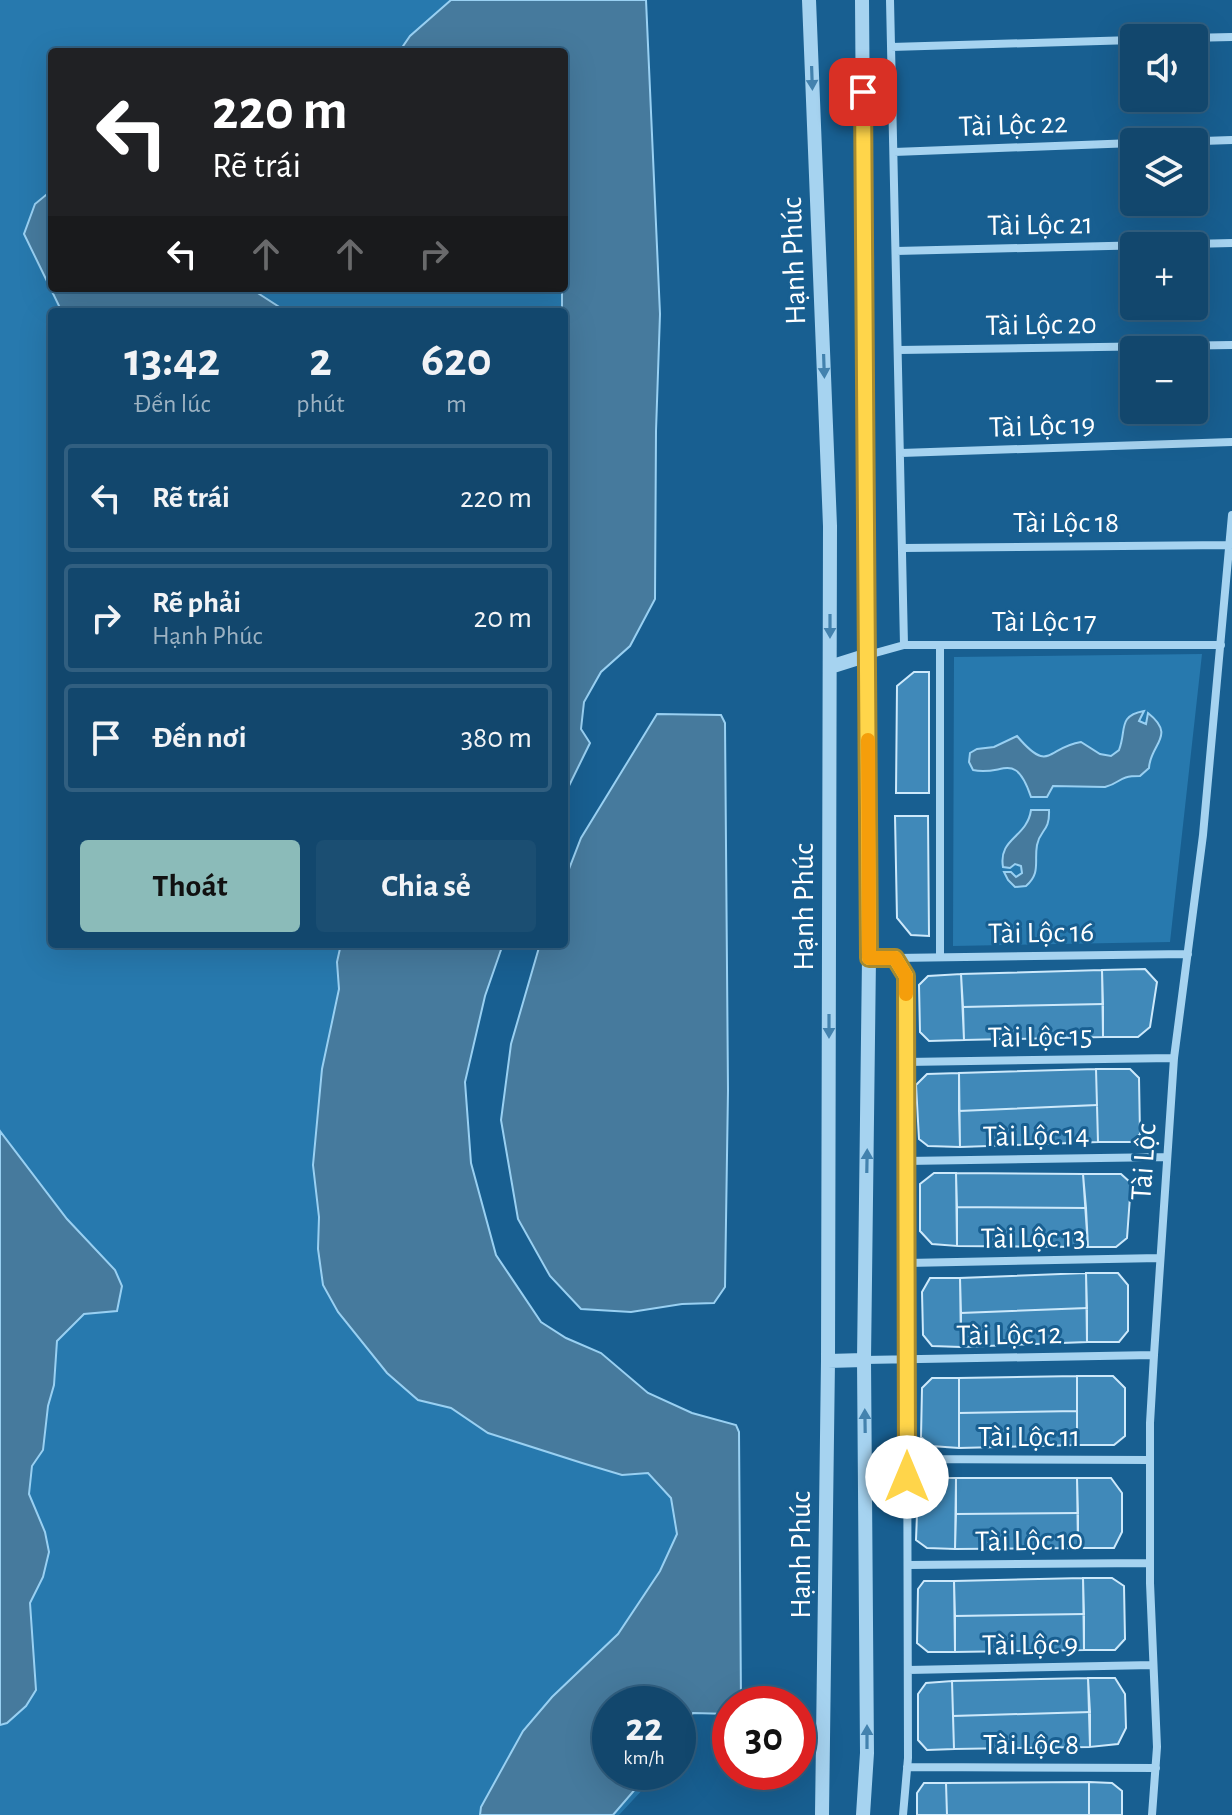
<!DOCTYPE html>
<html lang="vi">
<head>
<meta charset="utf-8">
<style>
  :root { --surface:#12476d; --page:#1b4e72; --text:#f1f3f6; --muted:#9cb2c2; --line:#315f80; --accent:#8bbbb9 }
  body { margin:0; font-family:"Alegreya Sans",sans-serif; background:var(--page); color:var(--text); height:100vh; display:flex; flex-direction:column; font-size:30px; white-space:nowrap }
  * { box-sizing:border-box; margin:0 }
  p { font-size:26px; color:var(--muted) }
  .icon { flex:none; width:44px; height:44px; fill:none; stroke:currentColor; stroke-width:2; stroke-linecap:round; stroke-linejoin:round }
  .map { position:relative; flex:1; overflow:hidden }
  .sheet { position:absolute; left:48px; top:308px; width:520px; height:640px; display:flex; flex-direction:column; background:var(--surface); border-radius:8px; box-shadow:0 8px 32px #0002,0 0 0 2px var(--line) }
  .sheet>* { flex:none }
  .top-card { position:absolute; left:48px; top:48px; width:520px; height:244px; border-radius:8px; box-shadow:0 8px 32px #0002,0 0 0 2px var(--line); background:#202124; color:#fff; overflow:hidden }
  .controls { position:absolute; left:1120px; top:24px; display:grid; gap:16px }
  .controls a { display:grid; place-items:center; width:88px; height:88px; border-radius:8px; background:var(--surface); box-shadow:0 8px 32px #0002,0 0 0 2px var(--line); font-size:40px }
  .speed { position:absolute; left:592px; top:1686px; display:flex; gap:16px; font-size:40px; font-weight:700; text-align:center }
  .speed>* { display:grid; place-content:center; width:104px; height:104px; border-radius:50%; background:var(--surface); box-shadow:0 8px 32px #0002,0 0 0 2px var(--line); line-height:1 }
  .speed small { font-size:20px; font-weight:400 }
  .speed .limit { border:12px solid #d22; background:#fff; color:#111 }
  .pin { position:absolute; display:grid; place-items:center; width:68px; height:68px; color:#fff; margin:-34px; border-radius:16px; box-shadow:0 4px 12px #0006 }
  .me { position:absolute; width:88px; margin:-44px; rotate:0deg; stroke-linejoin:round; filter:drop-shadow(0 0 6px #0008) }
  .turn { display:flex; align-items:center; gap:28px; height:168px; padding:0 32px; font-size:36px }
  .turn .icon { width:104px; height:104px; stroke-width:2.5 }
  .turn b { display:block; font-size:56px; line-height:68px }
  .lanes { display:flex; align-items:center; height:76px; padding:0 32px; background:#0003; justify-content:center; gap:40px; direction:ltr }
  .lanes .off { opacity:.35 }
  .eta { display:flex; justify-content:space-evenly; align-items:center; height:136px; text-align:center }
  .eta b { font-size:48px; font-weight:600; line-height:56px }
  .primary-button { display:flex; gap:16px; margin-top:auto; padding:16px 32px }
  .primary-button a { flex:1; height:92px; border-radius:8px; background:var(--accent); color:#111; font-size:32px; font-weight:600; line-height:92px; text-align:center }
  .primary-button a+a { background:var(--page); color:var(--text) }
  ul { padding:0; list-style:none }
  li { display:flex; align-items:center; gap:24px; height:108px; margin:0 16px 12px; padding:0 16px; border:4px solid var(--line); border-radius:8px }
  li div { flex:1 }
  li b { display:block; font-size:30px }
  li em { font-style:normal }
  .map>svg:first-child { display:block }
  .green { fill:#2779ae }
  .water { fill:#467a9d; stroke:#99d0f2; stroke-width:2 }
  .building { fill:#4089b9; stroke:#cde9fb; stroke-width:2 }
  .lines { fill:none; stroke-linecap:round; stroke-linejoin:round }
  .minor { stroke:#a6d3f0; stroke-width:8 }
  .tertiary { stroke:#a6d3f0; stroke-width:14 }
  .oneway { fill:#4382ae }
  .route-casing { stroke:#a68a30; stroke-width:20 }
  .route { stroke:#ffd54a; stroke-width:14 }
  .slow { stroke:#f59e0b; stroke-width:14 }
  .labels { text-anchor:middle; stroke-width:6; stroke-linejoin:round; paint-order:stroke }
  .street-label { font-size:30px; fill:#fff; stroke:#185f91 }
</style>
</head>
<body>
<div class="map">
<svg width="1232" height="1815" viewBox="0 0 1232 1815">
  <rect width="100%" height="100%" fill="#185f91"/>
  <!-- green -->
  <path class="green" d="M0,0h534l30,52h-512v236h512v24h-512v632h368l6,293 274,260 -90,207v68h49l-40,43h-619z
    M1202,654l-32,288 -217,4 1,-289z"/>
  <!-- water -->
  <path class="water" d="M451,0h195l14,314 -4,117 -1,168 -25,47 -29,26 -17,30 -3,27 9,14 -26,53v-220l5,-8 -5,-23v-233h-2v-24h2v-236h-165l11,-16z
    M52,190v98h198l37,24h-225l-38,-78 11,-30z
    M1144,711l-5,10 7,3 2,-11c29,23 2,31 1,55l-9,8c-23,0 -17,6 -35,11l-52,-1 -6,11h-16c-16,-48 -28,-20 -58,-27l-4,-8 1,-9 7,-4 17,-2 23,-11c33,39 30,11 64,6l19,12 11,2 8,-6c8,-20 -2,-34 25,-39z
    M657,714l64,1 4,8 3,367 -3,197 -11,16 -32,1 -51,8 -50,-3 -31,-33 -32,-57 -17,-99 10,-76 29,-100h24v-62l17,-44z
    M1031,810h18c1,22 -9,19 -12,35 -3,17 4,28 -11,41l-11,1 -7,-7 -4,-8h7l5,5 6,-4 -1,-7 -6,-2 -5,4 -7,-1c-5,-29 24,-29 28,-57z
    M341,944h162l-18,52 -20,86 6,81 25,92 45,67 25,16 35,15 47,40 44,20 44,12 3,7 2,272h-11v10l-37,-1 -15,23v-32h-68v68h40l-37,43h-133l1,-8 42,-76 29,-34 66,-63 42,-63 17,-37 -6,-36 -23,-25 -26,2 -40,-12 -94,-30 -37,-25 -33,-8 -31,-27 -49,-61 -15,-27 -5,-36 1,-32 -6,-52 9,-96 17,-80 -2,-27z
    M0,1131l67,88 48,51 7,16 -5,25 -33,3 -27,27 -3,44 -6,21 -5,44 -11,16 -3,28 16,38 4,20 -6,25 -13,26 6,87 -10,16 -19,17 -7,2z"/>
  <!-- building -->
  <path class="building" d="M914,672h15v121h-33l1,-107z
    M895,816h33l1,120 -18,-1 -14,-17z
    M1145,969l12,13 -7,45 -12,10h-35l-1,-67z
    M1102,970l1,34 -140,3 -2,-33z
    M961,974l3,66 -35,1 -9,-9 -1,-47 9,-9z
    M1103,1004v33l-139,3 -1,-33z
    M1096,1069l1,36 -138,6v-38z
    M1096,1069h34l9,9 1,56 -8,8h-34z
    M959,1073l1,74 -32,-1 -9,-7 -3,-54 11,-11z
    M1097,1105l1,37 -138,5 -1,-36z
    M934,1173h22l1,73 -25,-2 -12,-13v-47z
    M956,1173l127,1 3,34 -129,-1z
    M1083,1174h38l10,9 -4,55 -11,9h-28z
    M957,1207l129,1 2,39 -131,-1z
    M1086,1273h32l10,12v46l-9,11h-32z
    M1086,1273l1,35 -126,5 -1,-35z
    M930,1278h30l1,69 -29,-1 -9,-11 -1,-43z
    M1087,1308v34l-126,5v-34z
    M1077,1376v35l-118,2v-35z
    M1077,1376h36l12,12v48l-11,9h-37z
    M932,1378h27v70l-28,-2 -10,-9 1,-49z
    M1077,1411v34l-118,3v-35z
    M926,1478h30l-1,71 -28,-1 -11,-8 2,-52z
    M956,1478h121l1,35 -122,1z
    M1077,1478h34l11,15v39l-8,16h-36z
    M1078,1513v35l-123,1 1,-35z
    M1083,1578l1,36 -129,2 -1,-35z
    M1083,1578h29l12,8 1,53 -10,11h-31z
    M924,1581h30l1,71h-27l-11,-9 1,-54z
    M1084,1614v36l-129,2v-36z
    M1088,1678l2,34 -137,4 -1,-35z
    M1088,1678h27l10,16 1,34 -8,16 -28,3z
    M952,1681l2,68 -27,1 -9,-10v-46l8,-11z
    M1090,1712v35l-136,2 -1,-33z
    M1089,1782v33h-142l-1,-32z
    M1089,1782l23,1 10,8v24h-33z
    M924,1783h22l1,32h-30v-22z"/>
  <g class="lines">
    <!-- minor -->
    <path class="minor" d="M890,0l14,645
      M1188,38l44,-1
      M891,47l243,-7
      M1173,142l59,-2
      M894,152l240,-9
      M896,251l336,-8
      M899,350l333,-5
      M901,453l331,-11
      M903,548l326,-3
      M868,655l36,-10h317
      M940,957v-312
      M869,958h26l11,18 2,782 -5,57
      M895,958l293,-4
      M906,1062l268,-4
      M906,1161l261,-4
      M907,1263l253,-5
      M864,1360l290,-5
      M907,1459l243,1
      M908,1565l242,-2
      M908,1670l245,-5
      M907,1767l249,1
      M1152,1815l5,-68 -7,-164v-160l4,-68 20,-297 29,-223 29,-320"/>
    <!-- tertiary -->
    <path class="tertiary" d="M809,0l21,526 -2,835 -6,454
      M862,0l7,958 -5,402 3,393 -4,62
      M830,667l38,-12
      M828,1361l36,-1"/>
  </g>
  <!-- one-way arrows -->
  <defs><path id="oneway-solid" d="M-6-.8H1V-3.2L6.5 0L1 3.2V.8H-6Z" transform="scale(2)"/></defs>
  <g class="oneway">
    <use href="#oneway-solid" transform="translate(812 78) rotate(88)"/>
    <use href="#oneway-solid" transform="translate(824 366) rotate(88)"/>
    <use href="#oneway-solid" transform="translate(830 626) rotate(90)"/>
    <use href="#oneway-solid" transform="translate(829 1026) rotate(90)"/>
    <use href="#oneway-solid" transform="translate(867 1161) rotate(-89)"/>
    <use href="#oneway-solid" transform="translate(865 1421) rotate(-91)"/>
    <use href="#oneway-solid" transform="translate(867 1737) rotate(-90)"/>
  </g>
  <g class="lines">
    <defs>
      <path id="route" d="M863,92l6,866h26l11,18 1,501"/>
    </defs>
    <!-- route casing -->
    <use href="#route" class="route-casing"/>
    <!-- route -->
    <use href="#route" class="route"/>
    <!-- slow -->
    <path class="slow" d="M868,740l1,218h26l11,18v18"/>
  </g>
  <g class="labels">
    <!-- street labels -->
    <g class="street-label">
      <text transform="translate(1013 124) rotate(-2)" y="10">Tài Lộc 22</text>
      <text transform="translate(1040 224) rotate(-1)" y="10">Tài Lộc 21</text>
      <text transform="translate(793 261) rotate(-92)" y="10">Hạnh Phúc</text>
      <text transform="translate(1041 324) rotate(-1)" y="10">Tài Lộc 20</text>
      <text transform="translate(1042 425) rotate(-2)" y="10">Tài Lộc 19</text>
      <text x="1066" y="532">Tài Lộc 18</text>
      <text x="1044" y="631">Tài Lộc 17</text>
      <text transform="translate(803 907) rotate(-90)" y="10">Hạnh Phúc</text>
      <text transform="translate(1041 932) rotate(-1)" y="10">Tài Lộc 16</text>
      <text transform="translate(1040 1036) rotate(-1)" y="10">Tài Lộc 15</text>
      <text transform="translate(1036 1135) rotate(-1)" y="10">Tài Lộc 14</text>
      <text transform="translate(1143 1162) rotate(-86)" y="10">Tài Lộc</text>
      <text transform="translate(1033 1237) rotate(-1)" y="10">Tài Lộc 13</text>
      <text transform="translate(1009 1334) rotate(-1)" y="10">Tài Lộc 12</text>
      <text x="1029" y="1446">Tài Lộc 11</text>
      <text transform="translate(1029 1540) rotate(-1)" y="10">Tài Lộc 10</text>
      <text transform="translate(800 1555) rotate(-90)" y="10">Hạnh Phúc</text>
      <text transform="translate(1030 1644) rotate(-1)" y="10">Tài Lộc 9</text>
      <text x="1031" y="1754">Tài Lộc 8</text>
    </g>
  </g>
</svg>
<div class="controls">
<a><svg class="icon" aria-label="sound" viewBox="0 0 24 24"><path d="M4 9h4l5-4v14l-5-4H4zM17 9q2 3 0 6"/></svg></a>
<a><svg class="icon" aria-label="layers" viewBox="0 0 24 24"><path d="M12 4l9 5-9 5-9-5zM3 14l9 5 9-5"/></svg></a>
<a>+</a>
<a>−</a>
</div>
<div class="speed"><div>22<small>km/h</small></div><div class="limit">30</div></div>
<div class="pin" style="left:863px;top:92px;background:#d93025"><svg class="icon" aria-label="arrive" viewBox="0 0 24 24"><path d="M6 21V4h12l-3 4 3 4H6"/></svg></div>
<svg class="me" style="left:907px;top:1477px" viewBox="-20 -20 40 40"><circle r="19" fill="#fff"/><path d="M0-13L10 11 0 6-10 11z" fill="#ffd54a"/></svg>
<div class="top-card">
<div class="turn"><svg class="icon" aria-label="left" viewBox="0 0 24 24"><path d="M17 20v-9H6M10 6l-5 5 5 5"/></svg><div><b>220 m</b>Rẽ trái</div></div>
<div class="lanes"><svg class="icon" aria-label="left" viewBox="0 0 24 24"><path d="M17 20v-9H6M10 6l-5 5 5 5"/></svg><svg class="icon off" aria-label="ahead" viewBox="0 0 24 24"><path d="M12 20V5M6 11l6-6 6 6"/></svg><svg class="icon off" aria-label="ahead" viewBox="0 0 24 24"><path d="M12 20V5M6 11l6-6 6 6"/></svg><svg class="icon off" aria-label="right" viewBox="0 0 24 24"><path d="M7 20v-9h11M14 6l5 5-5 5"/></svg></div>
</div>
<section class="sheet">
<div class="eta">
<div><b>13:42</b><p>Đến lúc</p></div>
<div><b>2</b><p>phút</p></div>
<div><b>620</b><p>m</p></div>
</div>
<ul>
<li><svg class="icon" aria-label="left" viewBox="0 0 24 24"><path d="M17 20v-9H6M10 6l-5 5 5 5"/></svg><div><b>Rẽ trái</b></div><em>220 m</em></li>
<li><svg class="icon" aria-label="right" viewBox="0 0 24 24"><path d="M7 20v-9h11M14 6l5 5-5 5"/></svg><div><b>Rẽ phải</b><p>Hạnh Phúc</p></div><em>20 m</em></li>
<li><svg class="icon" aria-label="arrive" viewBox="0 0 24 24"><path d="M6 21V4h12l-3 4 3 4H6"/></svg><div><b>Đến nơi</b></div><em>380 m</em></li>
</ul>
<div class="primary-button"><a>Thoát</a><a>Chia sẻ</a></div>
</section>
</div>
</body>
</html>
